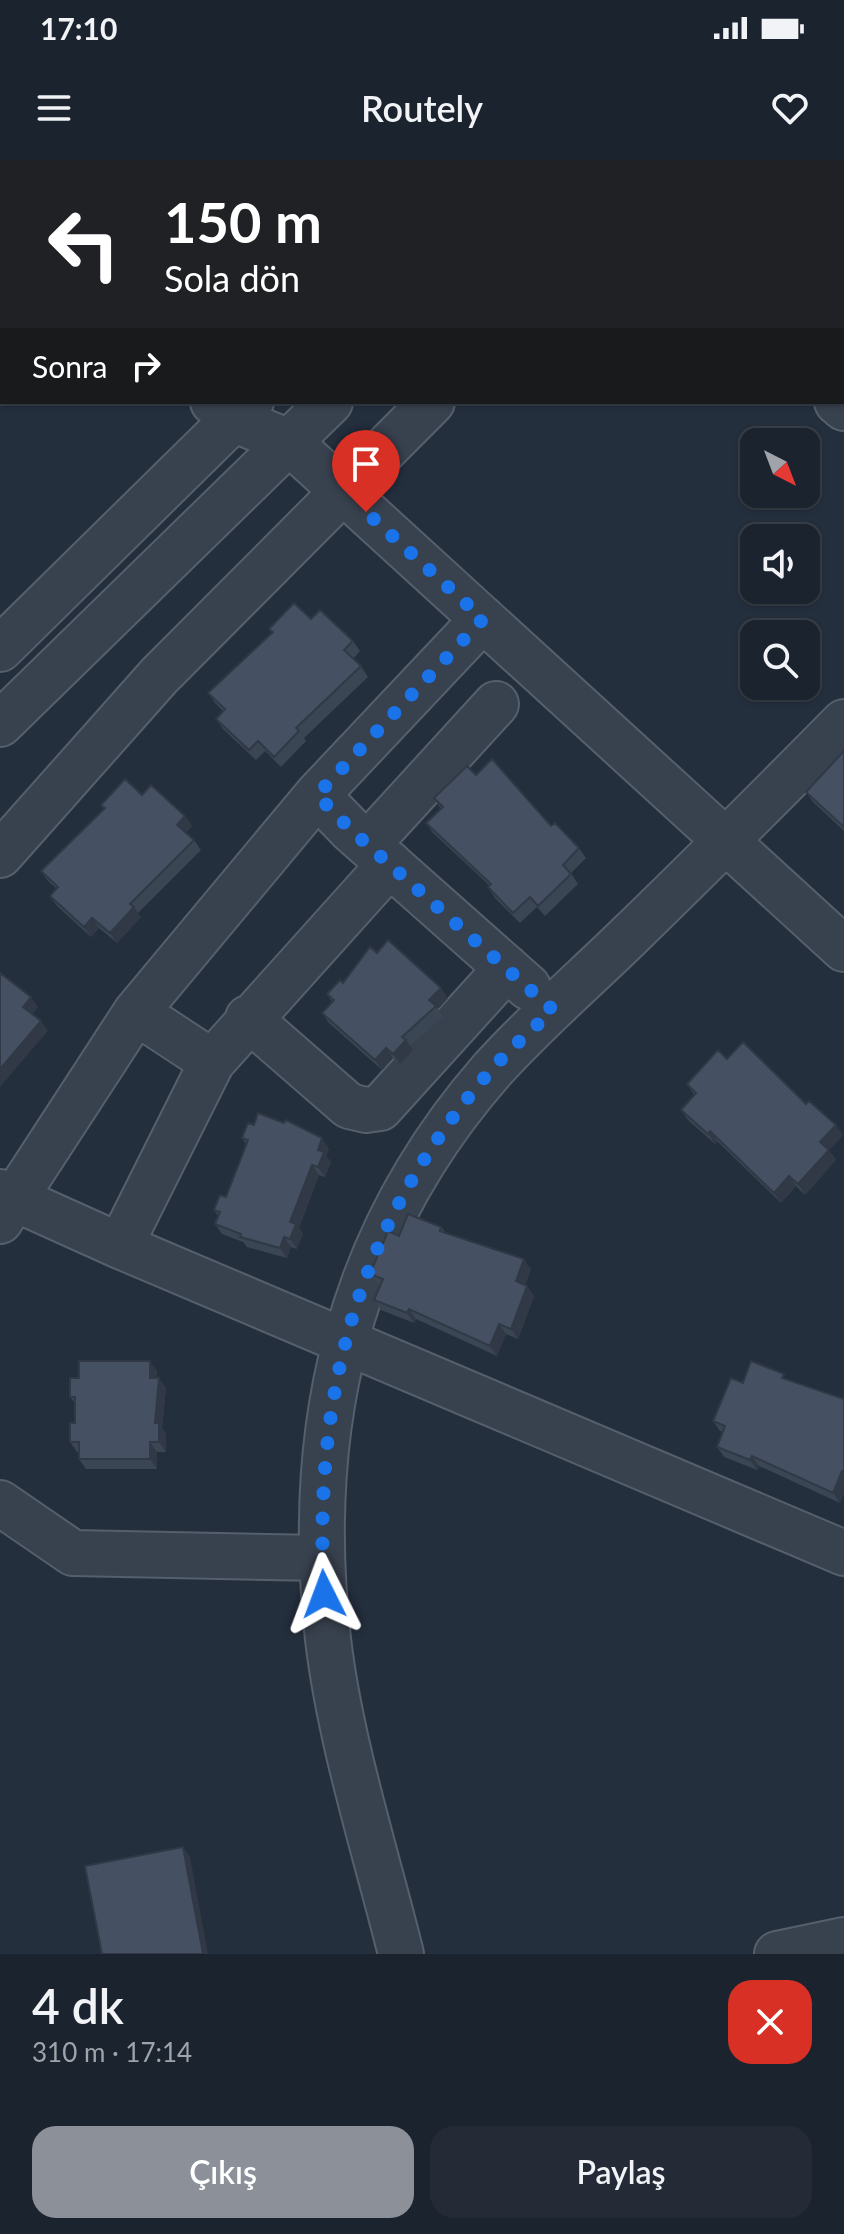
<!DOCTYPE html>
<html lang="tr">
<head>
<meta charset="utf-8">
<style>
  :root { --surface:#1b232e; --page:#242b36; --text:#f1f3f6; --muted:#a0a4aa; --line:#39404a; --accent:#8c9099 }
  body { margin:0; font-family:Lato,sans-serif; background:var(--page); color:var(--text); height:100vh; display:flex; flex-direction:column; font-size:30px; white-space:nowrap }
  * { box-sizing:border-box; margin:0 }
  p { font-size:26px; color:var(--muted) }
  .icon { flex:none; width:44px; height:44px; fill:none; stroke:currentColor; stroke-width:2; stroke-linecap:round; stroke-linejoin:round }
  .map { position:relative; height:1794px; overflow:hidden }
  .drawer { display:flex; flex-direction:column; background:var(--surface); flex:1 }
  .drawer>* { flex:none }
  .banner { position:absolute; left:0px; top:0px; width:844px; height:244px; box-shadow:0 2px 6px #0004,0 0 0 2px var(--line); background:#202124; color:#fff; overflow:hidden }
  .needle { width:52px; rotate:138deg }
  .buttons { position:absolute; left:740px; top:268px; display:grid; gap:16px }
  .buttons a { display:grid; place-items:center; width:80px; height:80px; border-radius:16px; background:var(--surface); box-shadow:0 2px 6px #0004,0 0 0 2px var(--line); font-size:40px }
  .pin { position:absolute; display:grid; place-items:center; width:68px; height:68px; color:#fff; margin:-82px -34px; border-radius:50% 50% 50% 0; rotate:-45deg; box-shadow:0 0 8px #0007 }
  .pin .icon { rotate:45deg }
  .me { position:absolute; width:88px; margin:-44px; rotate:357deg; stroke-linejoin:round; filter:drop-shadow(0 0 6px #0008) }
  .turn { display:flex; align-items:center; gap:28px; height:168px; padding:0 32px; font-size:36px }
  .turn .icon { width:104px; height:104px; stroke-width:2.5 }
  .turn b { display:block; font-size:56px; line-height:68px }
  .then { display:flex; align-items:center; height:76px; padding:0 32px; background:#0003; gap:16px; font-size:30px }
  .round { display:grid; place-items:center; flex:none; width:84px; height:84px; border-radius:24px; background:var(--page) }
  .summary { display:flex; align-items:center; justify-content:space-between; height:136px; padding:0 32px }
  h1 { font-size:48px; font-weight:600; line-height:60px }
  .action { display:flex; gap:16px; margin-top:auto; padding:16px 32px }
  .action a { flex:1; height:92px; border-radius:24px; background:var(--accent); color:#fff; font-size:32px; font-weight:600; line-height:92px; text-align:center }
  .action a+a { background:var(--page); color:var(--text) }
  .status { display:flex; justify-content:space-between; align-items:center; height:56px; padding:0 40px; background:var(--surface); direction:ltr }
  .status svg { height:22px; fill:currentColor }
  header { display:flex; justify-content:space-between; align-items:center; height:104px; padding:0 32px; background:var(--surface); font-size:36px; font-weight:600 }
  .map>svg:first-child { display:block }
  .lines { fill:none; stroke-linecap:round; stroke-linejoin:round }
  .minor-casing { stroke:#565f6c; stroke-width:48 }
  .minor { stroke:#38414e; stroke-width:44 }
  .wall { fill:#3b4654 }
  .shaded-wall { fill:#303945 }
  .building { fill:#455162; stroke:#303945; stroke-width:2 }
  .route { stroke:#1a73e8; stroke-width:14; stroke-dasharray:0 25.2 }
</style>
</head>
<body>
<div class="status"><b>17:10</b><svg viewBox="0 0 49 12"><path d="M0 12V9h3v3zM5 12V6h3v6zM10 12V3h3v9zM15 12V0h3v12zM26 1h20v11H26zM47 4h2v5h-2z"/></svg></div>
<header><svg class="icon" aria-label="menu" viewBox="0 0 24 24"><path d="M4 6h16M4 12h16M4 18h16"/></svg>Routely<svg class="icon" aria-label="heart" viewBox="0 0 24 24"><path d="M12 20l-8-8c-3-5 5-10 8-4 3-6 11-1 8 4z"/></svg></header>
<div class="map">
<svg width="844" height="1794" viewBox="0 0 844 1794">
  <rect width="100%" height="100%" fill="#242f3e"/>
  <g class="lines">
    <defs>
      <path id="minor" d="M24,0l2,2
        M493,2l2,-2
        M577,2l2,-2
        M677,2l2,-2
        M0,51l2,1
        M213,242l20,17 56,23 555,507
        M837,242l7,6
        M0,489l251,-247
        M0,564l330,-322
        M317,635l34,35 177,157
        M368,684l128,-140
        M0,695l159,-179 273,-274
        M136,852l76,50
        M248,858l101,88 17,4 14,-2 127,-140
        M0,1032l120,54 724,307
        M0,1061l136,-209 181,-217 166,-176
        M120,1086l92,-184 178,-198
        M0,1343l73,50 249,5
        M401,1794c-25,-101 -61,-212 -73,-315 -24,-214 20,-404 163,-568 43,-48 93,-91 139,-136 72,-70 143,-141 214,-213
        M777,1794l67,-14"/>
    </defs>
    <!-- minor casing -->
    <use href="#minor" class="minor-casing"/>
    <!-- minor -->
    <use href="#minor" class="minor"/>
  </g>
  <!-- wall -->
  <path class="wall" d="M93,0h149l1,2h-149z
    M311,459l42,22 7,10 -7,8 8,7 7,11 -64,61 2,3 -25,26 -16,-16 -9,9 -33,-31 -7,-10 7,-8 -8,-8 -7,-10 64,-61 -3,-3z
    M844,591v80l-31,-29 -7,-10z
    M476,615l75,51 28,22 7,10 -15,15 7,11 -33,32 -8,-9 -17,16 -25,-25 -7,-11 2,-1 -57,-53 -7,-10 15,-14 -7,-11z
    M142,635l43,21 7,10 -6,7 8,7 7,10 -63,63 3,4 -24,26 -18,-15 -8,9 -34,-31 -7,-10 7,-7 -9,-8 -7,-10 63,-62 -3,-4z
    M377,793l71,45 -10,11 5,8 -33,29 3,4 -13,14 -7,-6 -11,12 -53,-47 -7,-10 10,-11 -5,-8 16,-11z
    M727,899l116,76 -14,15 7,10 -31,35 -9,-9 -15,17 -64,-62 -2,3 -27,-24 -7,-10 13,-15 -7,-11z
    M242,978l87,11 -3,7 5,6 -6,15 -6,-2 -20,53 4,6 -6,15 -6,-2 -4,11 -40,-11 -4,-5 -21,-8 -7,-10 3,-8 -4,-6 12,-13 20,-53z
    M441,1067l5,6 85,36 -6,16 2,1 7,10 -16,43 -12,-5 -9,22 -81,-37 -2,4 -33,-13 -7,-10 6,-15 -2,-1 -8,-10 29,-38z
    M157,1211v7l9,10 -4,40 4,5v19h-9v17h-71l-7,-10v-7h-2l-7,-10 5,-19v-20l-5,-6 9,-19z
    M788,1220l56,19v95l-4,9 -81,-37 -2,4 -33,-13 -7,-10 6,-15 -3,-1 -7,-10 30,-38z"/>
  <!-- shaded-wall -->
  <path class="shaded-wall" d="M185,656l7,10 -8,9 -7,-10z
    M134,747l7,10 -24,26 -7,-10z
    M92,758l7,10 -8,9 -7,-10z
    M441,828l7,10 -10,11 -9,-9z
    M31,837l7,10 -8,10 -7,-10z
    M41,861l7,10 -48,56v-18z
    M406,880l7,10 -13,14 -7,-10z
    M386,888l7,10 -11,12 -7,-10z
    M836,965l7,10 -16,17 -7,-10z
    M710,971l7,10 -2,3 -7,-10z
    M322,978l7,11 -3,7 5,6 -6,15 -7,-10v-17z
    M829,990l7,10 -31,35 -7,-11z
    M312,1005l7,10 -20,53 4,6 -6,15 -7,-10v-17z
    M789,1016l7,10 -15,17 -7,-10z
    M284,1077l7,10 -4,11 -7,-10z
    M524,1099l7,10 -8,22 -7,-10z
    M527,1126l7,10 -16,43 -7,-10z
    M409,1149l7,10 -2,4 -7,-10z
    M499,1164l7,10 -9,22 -7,-10z
    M150,1201l7,10v17l-7,-10z
    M159,1218l7,10 -4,40 4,5v19l-7,-10 -4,-19z
    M150,1282l7,10v17l-7,-10z
    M752,1296l7,10 -2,4 -7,-10z
    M842,1311l2,3v20l-4,9 -7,-10z
    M183,1687l7,10 18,97h-5z"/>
  <!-- building -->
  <path class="building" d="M97,0h26l-3,2h-21z
    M128,0h88l2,2h-88z
    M294,443l17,16 9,-9 33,31 -9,9 17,16 -65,62 3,3 -25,26 -16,-16 -9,9 -33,-31 9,-10 -17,-16 65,-61 -4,-3z
    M844,591v76l-38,-35z
    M492,599l59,67 4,-3 24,25 -16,17 8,9 -33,32 -8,-9 -17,16 -25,-26 3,-3 -65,-61 17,-16 -9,-9 33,-32 9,9z
    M125,619l17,16 9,-10 34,31 -8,9 17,15 -64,64 4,3 -24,26 -18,-15 -8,9 -34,-31 8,-9 -17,-16 64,-63 -4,-3z
    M388,780l53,48 -12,12 7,6 -34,31 4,3 -13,14 -7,-6 -11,12 -53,-47 12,-13 -7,-6 13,-14 3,3 27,-36 7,6z
    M0,813l31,24 -8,10 18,14 -41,48z
    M743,882l63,62 3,-3 27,24 -16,17 9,8 -31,34 -9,-8 -15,17 -64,-62 -2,3 -27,-24 15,-17 -9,-9 31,-34 9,9z
    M258,953l26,10 2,-3 36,18 -4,12 6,2 -6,15 -6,-2 -22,57 6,2 -6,15 -6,-2 -4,11 -40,-11 1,-3 -26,-10 5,-12 -6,-2 6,-15 6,2 22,-57 -6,-2 6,-15 6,2z
    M408,1054l33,13 -1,4 84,28 -8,22 11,5 -16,43 -12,-5 -9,22 -81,-37 -2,4 -33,-13 9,-21 -13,-5 18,-43 11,5z
    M79,1201h71v17h9l-4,45h4v19h-9v17h-71v-17h-9v-19h5v-26h-5v-19h9z
    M751,1201l33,13 -2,4 62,21v73l-2,-1 -9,22 -81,-37 -2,4 -33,-13 8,-21 -12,-5 18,-43 12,5z
    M183,1687l20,107h-101l-17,-88z"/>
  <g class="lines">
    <!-- route -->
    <path class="route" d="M324,1434c-11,-201 34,-372 168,-525 19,-21 41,-40 61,-59l-202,-180 -34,-35 166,-176 -117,-107"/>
  </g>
</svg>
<div class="buttons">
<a><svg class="needle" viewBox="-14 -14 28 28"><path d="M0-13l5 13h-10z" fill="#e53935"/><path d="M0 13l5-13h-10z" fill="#a0a4aa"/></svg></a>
<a><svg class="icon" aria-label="sound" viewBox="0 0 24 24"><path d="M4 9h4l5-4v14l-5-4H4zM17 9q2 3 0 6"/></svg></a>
<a><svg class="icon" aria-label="search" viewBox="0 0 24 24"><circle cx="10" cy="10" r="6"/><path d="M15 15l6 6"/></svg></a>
</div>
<div class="pin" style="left:366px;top:352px;background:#d93025"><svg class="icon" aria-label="arrive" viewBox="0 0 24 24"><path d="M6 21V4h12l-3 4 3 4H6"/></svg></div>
<svg class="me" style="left:324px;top:1434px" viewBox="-20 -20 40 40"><path d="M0-17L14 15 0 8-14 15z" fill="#1a73e8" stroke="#fff" stroke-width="4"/></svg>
<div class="banner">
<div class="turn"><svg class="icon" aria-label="left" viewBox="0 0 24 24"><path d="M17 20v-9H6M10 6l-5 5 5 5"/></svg><div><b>150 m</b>Sola dön</div></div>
<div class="then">Sonra<svg class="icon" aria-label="right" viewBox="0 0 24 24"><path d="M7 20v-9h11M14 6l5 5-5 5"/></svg></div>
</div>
</div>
<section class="drawer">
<div class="summary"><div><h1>4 dk</h1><p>310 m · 17:14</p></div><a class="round" style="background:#d93025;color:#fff"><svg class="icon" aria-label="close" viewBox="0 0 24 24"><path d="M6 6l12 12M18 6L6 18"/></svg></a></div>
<div class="action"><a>Çıkış</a><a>Paylaş</a></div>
</section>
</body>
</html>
